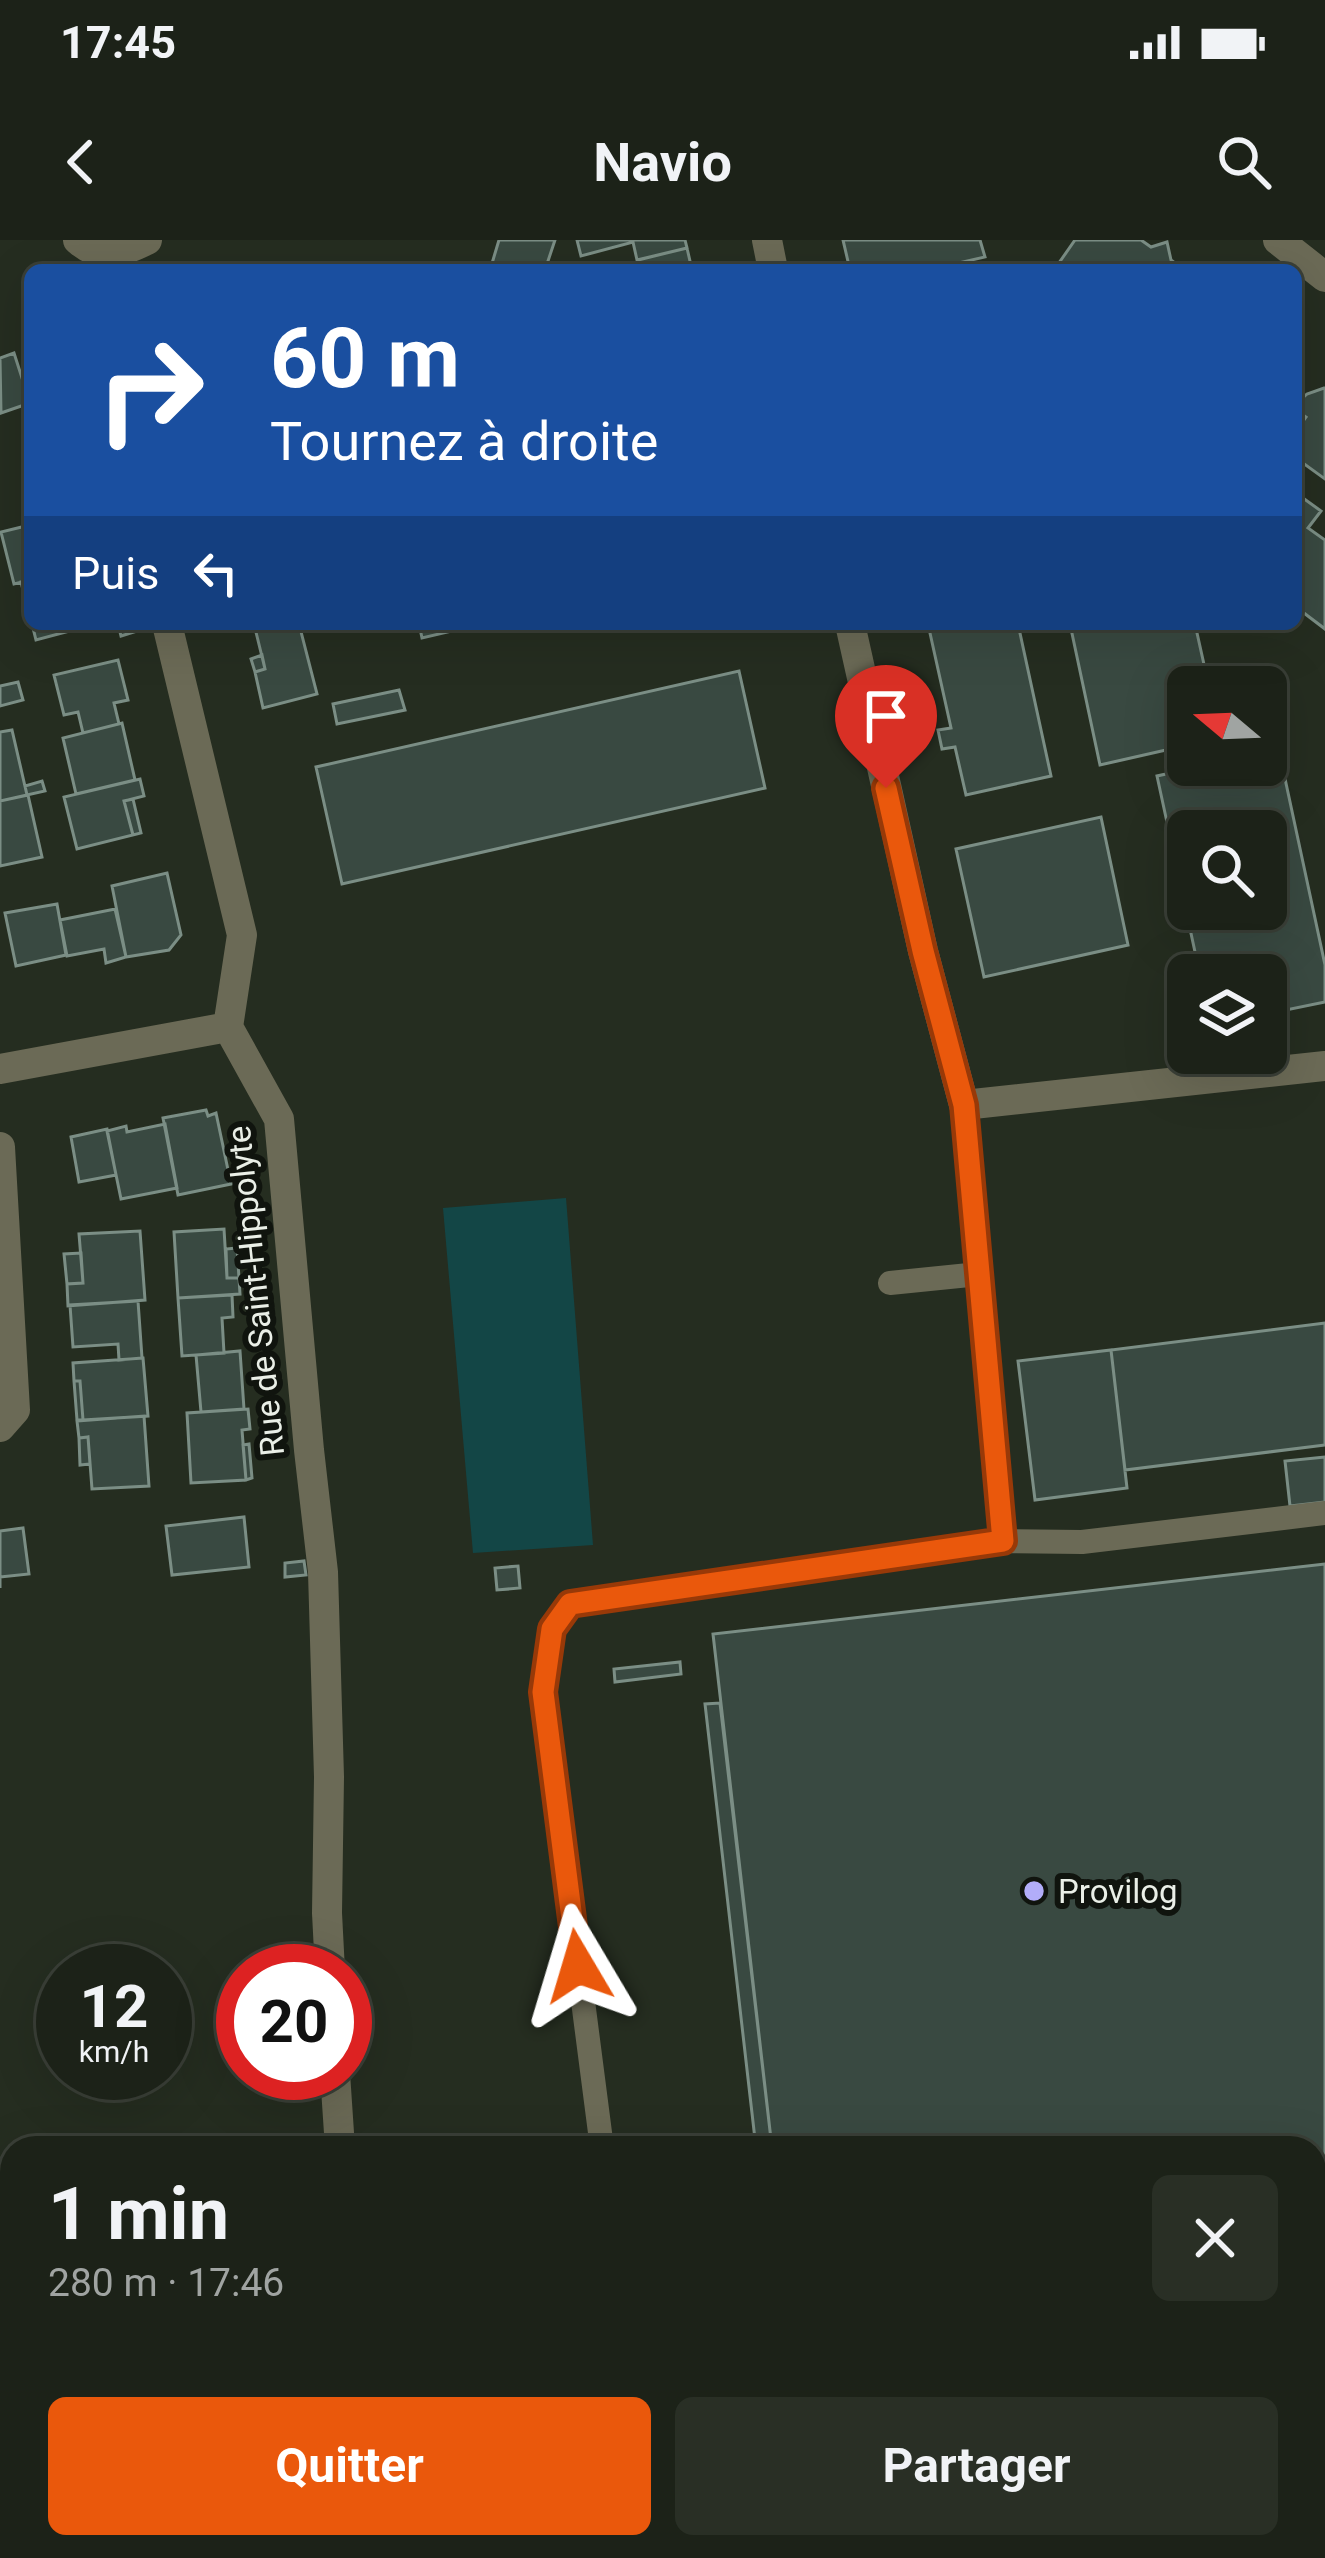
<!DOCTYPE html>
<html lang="fr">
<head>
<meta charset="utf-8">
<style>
  :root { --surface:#1c2218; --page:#292f25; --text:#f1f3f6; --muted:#a0a4a2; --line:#3a3f37; --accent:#ea580c }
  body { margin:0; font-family:Roboto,sans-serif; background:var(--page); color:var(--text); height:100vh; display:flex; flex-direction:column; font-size:45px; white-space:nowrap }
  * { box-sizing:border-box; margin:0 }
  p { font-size:39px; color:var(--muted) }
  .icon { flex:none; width:66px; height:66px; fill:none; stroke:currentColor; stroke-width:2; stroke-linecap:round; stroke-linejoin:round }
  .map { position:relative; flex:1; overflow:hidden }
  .drawer { position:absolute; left:0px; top:1896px; width:1326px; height:423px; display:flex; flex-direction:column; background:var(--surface); border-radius:36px 36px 0 0; box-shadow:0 12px 48px #0002,0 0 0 3px var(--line) }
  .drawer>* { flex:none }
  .banner { position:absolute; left:24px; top:24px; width:1278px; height:366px; border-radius:18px; box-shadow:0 12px 48px #0002,0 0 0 3px var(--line); background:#1a4fa0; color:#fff; overflow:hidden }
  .needle { width:78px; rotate:289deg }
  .fabs { position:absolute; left:1167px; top:426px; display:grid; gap:24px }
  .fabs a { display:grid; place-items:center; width:120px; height:120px; border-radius:18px; background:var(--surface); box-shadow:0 12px 48px #0002,0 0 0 3px var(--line); font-size:60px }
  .speed { position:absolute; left:36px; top:1704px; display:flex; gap:24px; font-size:60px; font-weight:700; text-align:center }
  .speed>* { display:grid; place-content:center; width:156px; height:156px; border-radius:50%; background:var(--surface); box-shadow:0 12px 48px #0002,0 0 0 3px var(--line); line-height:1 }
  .speed small { font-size:30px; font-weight:400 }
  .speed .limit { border:18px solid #d22; background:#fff; color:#111 }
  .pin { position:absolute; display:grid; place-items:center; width:102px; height:102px; color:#fff; margin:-123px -51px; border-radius:50% 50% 50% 0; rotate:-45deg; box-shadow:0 0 12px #0007 }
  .pin .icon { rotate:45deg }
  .me { position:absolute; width:132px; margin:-66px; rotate:353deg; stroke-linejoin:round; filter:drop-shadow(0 0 9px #0008) }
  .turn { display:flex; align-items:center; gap:42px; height:252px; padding:0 48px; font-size:54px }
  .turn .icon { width:156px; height:156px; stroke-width:2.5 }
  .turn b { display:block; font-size:84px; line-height:102px }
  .then { display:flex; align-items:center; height:114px; padding:0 48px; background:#0003; gap:24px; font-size:45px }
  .round { display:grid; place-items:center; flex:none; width:126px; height:126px; border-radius:18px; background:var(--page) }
  .head { display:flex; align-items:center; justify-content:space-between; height:204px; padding:0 48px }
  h1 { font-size:72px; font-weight:700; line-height:90px }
  .action { display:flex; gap:24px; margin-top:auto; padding:24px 48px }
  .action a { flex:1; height:138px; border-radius:18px; background:var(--accent); color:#fff; font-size:48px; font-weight:700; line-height:138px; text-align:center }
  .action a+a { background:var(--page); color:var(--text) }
  .status { display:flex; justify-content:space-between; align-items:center; height:84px; padding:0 60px; background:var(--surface); direction:ltr }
  .status svg { height:33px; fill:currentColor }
  header { display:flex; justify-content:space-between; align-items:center; height:156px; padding:0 48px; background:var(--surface); font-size:54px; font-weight:700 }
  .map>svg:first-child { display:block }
  .water { fill:#134646 }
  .building { fill:#394941; stroke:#7b8e85; stroke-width:3; fill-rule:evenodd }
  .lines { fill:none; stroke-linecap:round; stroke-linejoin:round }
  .lane { stroke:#6b6a56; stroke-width:24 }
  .street { stroke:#6b6a56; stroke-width:30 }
  .route-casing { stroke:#983908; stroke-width:30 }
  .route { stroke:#ea580c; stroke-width:21 }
  .poi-dot { fill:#b2adf9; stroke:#10140e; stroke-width:4.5 }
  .labels { text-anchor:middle; stroke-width:12; stroke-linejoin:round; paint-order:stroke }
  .street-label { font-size:33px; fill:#eaefe7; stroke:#10140e }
  .poi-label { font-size:33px; fill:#eaefe7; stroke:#10140e; text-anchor:start }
</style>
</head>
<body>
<div class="status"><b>17:45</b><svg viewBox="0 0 49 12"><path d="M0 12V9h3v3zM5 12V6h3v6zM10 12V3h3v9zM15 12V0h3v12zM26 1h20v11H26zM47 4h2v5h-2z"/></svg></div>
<header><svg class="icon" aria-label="back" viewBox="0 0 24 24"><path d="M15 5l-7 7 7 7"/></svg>Navio<svg class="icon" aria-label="search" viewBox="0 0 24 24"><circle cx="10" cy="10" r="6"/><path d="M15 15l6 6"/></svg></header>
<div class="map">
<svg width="1325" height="2318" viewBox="0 0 1325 2318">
  <rect width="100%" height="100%" fill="#252d20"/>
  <!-- water -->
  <path class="water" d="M566,958l27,347 -120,8 -30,-345z"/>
  <!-- building -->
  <path class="building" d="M499,0h56l-10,30h-55z
    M577,0h108l2,8 -50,12 -4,-18 -52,14z
    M843,0h137l5,17 -57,13h-78z
    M1075,0h66l10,7 16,-5 4,18 13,10h-67l-5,-3 -2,3h-56z
    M687,8l5,22h-52l-2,-10z
    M14,113l16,50 -29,10 -1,-55z
    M1324,148h1v91l-29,-21v-27l10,-14 -10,-7v-6l11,-10z
    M1296,253l25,18 -13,17 17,12v89l-29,-22z
    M30,285v55l-16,4 -13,-52z
    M30,340v38l-9,-36z
    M32,384h60v1l-56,15z
    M118,384h14l2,8 -13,4z
    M254,384h45l18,70 -54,14 -8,-36 10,-3z
    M419,384h45l1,4 -43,10z
    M928,384h90l33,152 -85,19 -11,-48 -13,2 -4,-19 13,-2z
    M1070,384h125l14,63h-21v58l-88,20z
    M262,415l3,14 -10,3 -4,-13z
    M118,420l10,40 -14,3 5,21 -36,9 -5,-21 -14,3 -10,-40z
    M739,431l26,117 -423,96 -26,-117z
    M18,442l5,18 -23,6v-20z
    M399,450l6,20 -68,14 -4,-20z
    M122,483l13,57 -59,14 -13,-56z
    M12,490l15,65 -27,6v-69z
    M1275,510l4,25 5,-1 41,191v37l-59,12v-39h-66l-43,-199 50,-11h59v-13zM1188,591h78v78h-78z
    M140,539l4,17 -20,5 9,34 -56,14 -13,-52z
    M42,541l3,10 -18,4 -2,-9z
    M28,555l14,62 -42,9v-65z
    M133,559l8,34 -8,2 -9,-34z
    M1101,577l27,128 -144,32 -28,-128z
    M167,633l14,62 -12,15 -43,7 -14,-71z
    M57,664l9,51 -50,11 -11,-53z
    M115,669l11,48 -20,6 -2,-14 -37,7 -7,-36z
    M206,870l2,6 8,-3 15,71 -53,11 -15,-77z
    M165,884l12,64 -56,11 -14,-68 19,-5 1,6z
    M107,889l9,46 -37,7 -8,-45z
    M224,989l3,49h12l1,16 -62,4 -4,-66z
    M140,991l5,69 -77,6 -1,-22 16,-1 -4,-49z
    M237,1008l2,30h-12l-1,-29z
    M81,1013l2,30 -16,1 -3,-30z
    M232,1055l1,22 -11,1 2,35 -42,3 -4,-58z
    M138,1061l4,57 -23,2 -1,-16 -45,3 -3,-42z
    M1325,1083v122l-200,25 -14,-120z
    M1111,1110l16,138 -92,12 -17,-139z
    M240,1111l4,58 -43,3 -5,-57z
    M143,1118l5,58 -65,4 -3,-39h-6l-1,-18z
    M74,1141h6l3,39h-6z
    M248,1169l2,20 -8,1 4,50 -55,3 -4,-70z
    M144,1176l5,70 -57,3 -4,-52 -9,1 -2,-17z
    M88,1197l2,27 -10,1 -1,-27z
    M249,1204l3,34 -6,2 -3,-35z
    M1325,1217v45l-35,4 -5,-45z
    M244,1277l5,50 -77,8 -6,-49z
    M23,1288l6,46 -29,3v11v-57z
    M304,1321l2,14 -21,2v-14z
    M1325,1324v994h-506l-1,-11h496v-399h-542l-59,-514z
    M518,1326l2,22 -23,2 -2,-22z
    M680,1422l1,12 -66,8 -1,-13z
    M720,1463l52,445h-16l-51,-444z
    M9,2076l3,79 -11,1 -1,-79z"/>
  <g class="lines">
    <!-- lane -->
    <path class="lane" d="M964,865l39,436
      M890,1043l89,-9
      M602,1908l-59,-456 9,-63 18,-25 433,-63 79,1 243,-29
      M653,2307l2,11"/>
    <!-- street -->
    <path class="street" d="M78,0c24,21 44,12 69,0
      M767,0l6,30
      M1278,0l47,37
      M167,384l75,311 -14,92 51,92 30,331 14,122 6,205 -2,136 3,58
      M850,384l73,327 41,154 361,-39
      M0,829l228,-42
      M0,907l15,263 -15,17
      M335,1833l5,75
      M366,2307l1,11"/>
  </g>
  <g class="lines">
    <defs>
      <path id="route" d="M578,1726l-35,-274 9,-63 18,-25 433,-63 -39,-436 -41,-154 -37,-163"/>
    </defs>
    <!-- route casing -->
    <use href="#route" class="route-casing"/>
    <!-- route -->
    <use href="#route" class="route"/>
  </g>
  <!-- markers -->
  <circle class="poi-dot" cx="1034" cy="1651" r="12"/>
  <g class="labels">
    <!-- street labels -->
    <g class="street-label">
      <text transform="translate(255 1051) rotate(-96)" y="12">Rue de Saint-Hippolyte</text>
    </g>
    <!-- poi labels -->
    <g class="poi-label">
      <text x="1058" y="1663">Provilog</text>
    </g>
  </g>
</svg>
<div class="fabs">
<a><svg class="needle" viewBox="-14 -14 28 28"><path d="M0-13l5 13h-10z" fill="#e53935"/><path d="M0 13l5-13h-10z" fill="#a0a4a2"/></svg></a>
<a><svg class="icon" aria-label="search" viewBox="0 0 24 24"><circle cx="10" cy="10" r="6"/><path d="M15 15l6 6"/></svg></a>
<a><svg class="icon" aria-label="layers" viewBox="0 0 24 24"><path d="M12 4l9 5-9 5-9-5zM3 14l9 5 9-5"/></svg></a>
</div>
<div class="speed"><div>12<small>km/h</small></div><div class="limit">20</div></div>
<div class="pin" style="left:886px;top:548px;background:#d93025"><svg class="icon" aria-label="arrive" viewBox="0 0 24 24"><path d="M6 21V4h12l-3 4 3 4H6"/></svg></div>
<svg class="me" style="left:578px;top:1726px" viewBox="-20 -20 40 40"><path d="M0-17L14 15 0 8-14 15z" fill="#ea580c" stroke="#fff" stroke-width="4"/></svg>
<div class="banner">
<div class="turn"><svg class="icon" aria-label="right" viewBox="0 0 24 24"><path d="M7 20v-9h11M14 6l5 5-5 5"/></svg><div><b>60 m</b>Tournez à droite</div></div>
<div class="then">Puis<svg class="icon" aria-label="left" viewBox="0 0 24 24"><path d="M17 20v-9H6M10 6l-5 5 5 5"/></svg></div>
</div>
<section class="drawer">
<div class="head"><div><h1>1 min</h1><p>280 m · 17:46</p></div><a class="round"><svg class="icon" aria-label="close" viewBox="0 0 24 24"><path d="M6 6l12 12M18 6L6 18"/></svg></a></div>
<div class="action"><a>Quitter</a><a>Partager</a></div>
</section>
</div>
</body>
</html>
